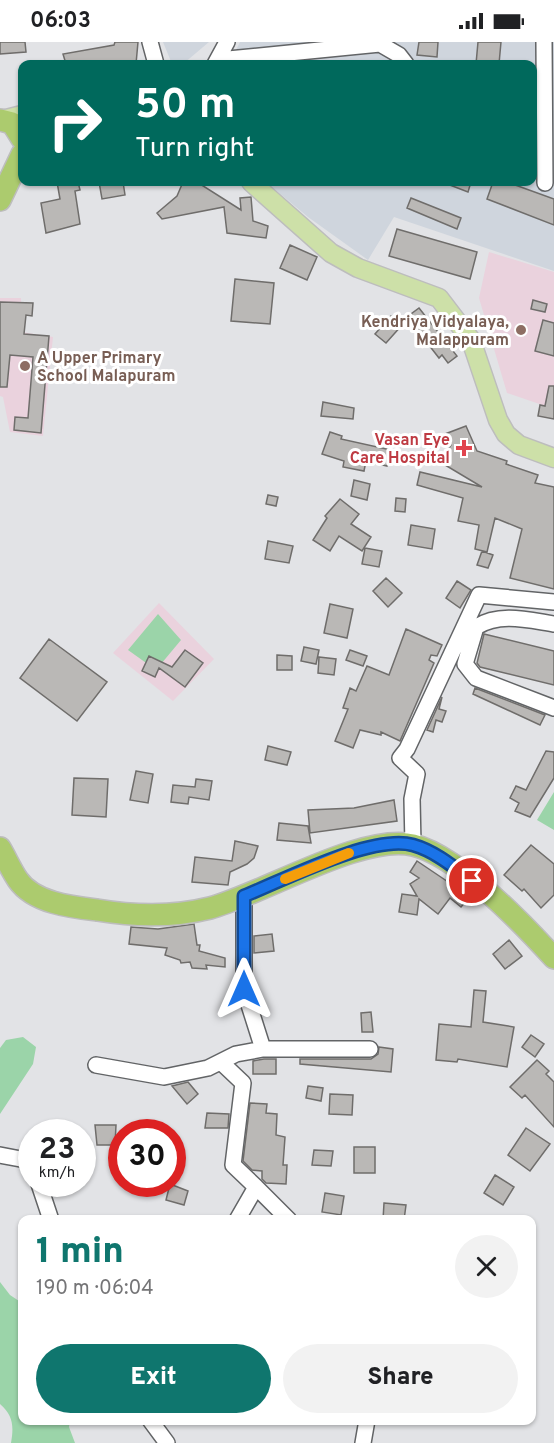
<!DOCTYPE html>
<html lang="en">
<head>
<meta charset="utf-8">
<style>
  :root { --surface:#fff; --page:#f2f2f2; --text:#202124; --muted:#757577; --accent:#0f766e }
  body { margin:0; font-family:Overpass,sans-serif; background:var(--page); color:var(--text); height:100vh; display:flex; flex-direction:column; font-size:22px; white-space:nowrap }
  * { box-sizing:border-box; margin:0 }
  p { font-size:20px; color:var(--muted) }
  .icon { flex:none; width:33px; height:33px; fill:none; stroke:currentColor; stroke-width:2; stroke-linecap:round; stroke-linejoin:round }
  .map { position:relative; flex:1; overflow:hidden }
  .details { position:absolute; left:18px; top:1173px; width:518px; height:210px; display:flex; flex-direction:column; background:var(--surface); border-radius:12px; box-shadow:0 2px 4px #0004 }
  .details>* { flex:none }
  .top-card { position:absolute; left:18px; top:18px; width:519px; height:126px; border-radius:12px; box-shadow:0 2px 4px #0004; background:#00695c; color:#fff; overflow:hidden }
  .speed { position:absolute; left:18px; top:1077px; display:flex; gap:12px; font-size:30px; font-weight:700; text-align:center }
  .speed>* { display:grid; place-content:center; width:78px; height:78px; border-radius:50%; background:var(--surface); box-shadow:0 2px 4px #0004; line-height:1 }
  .speed small { font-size:15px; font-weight:400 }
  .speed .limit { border:9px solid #d22; background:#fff; color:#111 }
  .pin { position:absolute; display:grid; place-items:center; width:51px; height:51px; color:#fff; margin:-26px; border:3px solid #fff; border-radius:50%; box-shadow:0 2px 6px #0007 }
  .me { position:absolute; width:66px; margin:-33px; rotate:0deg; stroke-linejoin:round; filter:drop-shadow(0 0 4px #0008) }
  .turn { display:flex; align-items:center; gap:21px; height:126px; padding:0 18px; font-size:27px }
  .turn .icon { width:78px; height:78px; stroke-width:2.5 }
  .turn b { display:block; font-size:42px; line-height:51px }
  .round { display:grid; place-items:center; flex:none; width:63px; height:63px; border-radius:32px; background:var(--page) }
  .summary { display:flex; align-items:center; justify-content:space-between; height:102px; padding:0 18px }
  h1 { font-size:36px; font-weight:800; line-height:45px; color:var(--accent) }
  .button { display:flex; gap:12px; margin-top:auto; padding:12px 18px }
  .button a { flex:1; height:69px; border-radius:36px; background:var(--accent); color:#fff; font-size:24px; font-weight:800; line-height:69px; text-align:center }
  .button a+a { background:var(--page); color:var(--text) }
  .status { display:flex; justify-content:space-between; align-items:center; height:42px; padding:0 30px; background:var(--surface); direction:ltr }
  .status svg { height:16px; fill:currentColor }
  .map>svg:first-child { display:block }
  .built { fill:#cfd5dd }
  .education { fill:#ead2dd }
  .green { fill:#9bd4a9 }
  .building { fill:#bab8b6; stroke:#6f6d6b; stroke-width:1.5 }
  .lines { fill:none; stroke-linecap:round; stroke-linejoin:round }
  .minor-casing { stroke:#626466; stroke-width:18 }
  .major-casing { stroke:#bdbdbd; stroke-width:21 }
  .highway-casing { stroke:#bdbdbd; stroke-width:24 }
  .minor { stroke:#fff; stroke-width:15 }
  .major { stroke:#cde0a8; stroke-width:18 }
  .highway { stroke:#accb6e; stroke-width:21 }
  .route-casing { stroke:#114b97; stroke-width:15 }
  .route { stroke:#1a73e8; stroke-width:10 }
  .slow { stroke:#f59e0b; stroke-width:10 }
  .education-dot { fill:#8d6e63; stroke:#fff; stroke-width:2 }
  .health-dot { fill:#e0444e; stroke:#fff; stroke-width:2 }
  .labels { text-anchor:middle; stroke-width:6; stroke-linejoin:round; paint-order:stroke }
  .education-label { font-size:16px; font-weight:bold; fill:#785e54; stroke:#fff; text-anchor:end }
  .health-label { font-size:16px; font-weight:bold; fill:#be3a42; stroke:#fff; text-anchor:end }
</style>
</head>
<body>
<div class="status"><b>06:03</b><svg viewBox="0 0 49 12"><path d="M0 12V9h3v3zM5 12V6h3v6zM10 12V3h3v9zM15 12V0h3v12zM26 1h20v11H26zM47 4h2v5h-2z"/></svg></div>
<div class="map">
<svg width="554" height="1401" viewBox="0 0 554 1401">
  <rect width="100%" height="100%" fill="#e2e3e6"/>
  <!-- built -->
  <path class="built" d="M163,0h46l-26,22h-11z
    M240,0h314v229l-160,-54 -26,43 -60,-43 -42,-35h266v-118h-303z"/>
  <!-- education -->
  <path class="education" d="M489,210l65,20v137l-47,-16 -28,-95z
    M0,256h21l1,34 31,5 -10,99 -33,-4 -7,-35 -3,-1z
    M159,561l55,56 -41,42 -60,-48z"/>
  <!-- green -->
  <path class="green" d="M158,572l23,26 -25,30 -28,-20z
    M554,750v38l-17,-10z
    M23,995l13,10 -3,17 -33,50v-66l6,-8z
    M0,1240l10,13 12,8v117l48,1 -1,6 6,16h-64c3,-17 2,-28 -11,-39z"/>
  <!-- building -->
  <path class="building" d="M0,0h25l1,10 -26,2z
    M115,0h23l-2,22h-19l-1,-2 -50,2 -3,-10 51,-9z
    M419,0h19l-1,15 -20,-2z
    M478,0h23l-2,22h-23z
    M57,140h21l2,8 -5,1 5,33 -34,9 -5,-30 19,-4z
    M99,140h24l2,13 -23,4z
    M183,140h14l44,28 -1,-12 11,-1 2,24 15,5 -2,12 -39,-5 -3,-26 -62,12 -5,-6 20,-17z
    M442,140h29l-3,10z
    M493,140h14l47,17v26l-67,-26z
    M411,156l50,20 -4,11 -50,-21z
    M397,187l80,23 -7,27 -81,-23z
    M290,203l27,12 -10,23 -27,-12z
    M235,237l39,4 -4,41 -39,-3z
    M533,258l14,4 -2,8 -14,-3z
    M0,260l33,1 -1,13 -6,-1 -2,19 25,2 -8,97 -27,-3 1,-13 13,1 5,-61 -23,-2 -3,32h-7z
    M419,266l38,48 -9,7 -6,-8 -3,3 -32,-41z
    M391,274l11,9 -16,18 -11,-9z
    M543,278l11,3v33l-19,-5z
    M549,344h5v33l-16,-3 2,-11 5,1z
    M323,360l31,6 -1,11 -32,-3z
    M466,384l11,25 30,10 -1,3 32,11 -3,8 19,4v102l-44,-11 12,-49 -27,-11 -8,34 -12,-3 4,-24 -21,-4 5,-23 -46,-13 3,-13 62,15 -42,-25 11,-17 -6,-11z
    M330,390l12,4 -1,3 50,11 -4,16 -21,-5 -2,10 -21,-4 1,-6 -22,-7z
    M354,438l16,4 -3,16 -16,-4z
    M268,453l10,2 -2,9 -10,-2z
    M396,456l10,1 -1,13 -10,-1z
    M340,457l19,15 -8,10 20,13 -9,14 -23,-15 -9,15 -17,-11 14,-22 -2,-2z
    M411,483l24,4 -3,20 -24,-4z
    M268,499l25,5 -4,17 -24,-4z
    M365,506l17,3 -3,16 -17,-3z
    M482,509l11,4 -5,13 -11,-3z
    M386,536l16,15 -14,14 -15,-16z
    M457,539l14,9 -11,18 -14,-10z
    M330,562l23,5 -6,29 -23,-5z
    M406,587l36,16 -5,11 -6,-1 -2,5 5,3 -34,78 -19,-9v3l-21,-5 -7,18 -18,-7 13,-32 -5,-1 7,-20 6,3 11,-25 22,9z
    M484,592l70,17v34l-74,-18 -3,-4z
    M49,597l58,43 -30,39 -57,-43z
    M304,605l15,3 -3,14 -15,-3z
    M185,608l18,13 -18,24 -26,-19 -4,9 -13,-6 7,-15 23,11z
    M350,608l17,6 -4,10 -17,-6z
    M277,613l15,1v14h-15z
    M319,615l17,2 -2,16 -16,-2z
    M475,646l70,27 -5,10 -67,-31z
    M442,655l-3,12 7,2 -4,11 -6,-2 -3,12 -6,-2z
    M268,704l23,6 -4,13 -22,-5z
    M546,709l8,1v26l-24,39 -15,-6 4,-8 -9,-5 6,-12 10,4z
    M136,729l17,3 -5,29 -18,-3z
    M74,736l34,1 -2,38 -34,-2z
    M196,737l16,2 -3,19 -20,-3 -1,7 -17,-2 2,-17 22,2z
    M394,758l3,21 -87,12 -2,-23 46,-2z
    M279,781l29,3 3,17 -34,-3z
    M235,799l23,5 -4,12 -7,6 -17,8 -2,13 -36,-3 3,-25 37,4z
    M531,803l23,19v31l-13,13 -17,-19 -2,2 -18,-16z
    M417,819l40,27 -1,2 11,10 -6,7 -11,-9 -12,16 -19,-15 -2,16 -18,-3 3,-18 15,2 -7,-12 9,-6 -9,-6z
    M194,882l3,21h3l-1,6 26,7v9l-19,-2 1,4 -15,-1 -2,-6 -9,1 -1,-3 -15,-5 2,-7 -38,-4 2,-17 27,2z
    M272,892l2,17 -20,2v-17z
    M509,898l13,16 -17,13 -12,-15z
    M474,948l12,1 -3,31 31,5 -7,40 -49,-8 -1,3 -21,-2 3,-36 32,3z
    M371,970l2,20h-11l-1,-19z
    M531,993l13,9 -9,13 -13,-10z
    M379,1005l14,2 -2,23 -91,-8v-5h71l7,-5z
    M264,1017h12v15h-23v-13z
    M537,1018l12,11 -3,3 8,8v45l-29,-32 -3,3 -12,-11z
    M188,1040l10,12 -11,10 -15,-18z
    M308,1044l15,2 -2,13 -15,-3z
    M330,1052l23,1 -1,20 -23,-1z
    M250,1061l17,1 -1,9 11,1 -1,21 9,2 -2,28h4l-1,19 -20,-1 -4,-4v-8l-10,-1 -9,-9z
    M207,1071l22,1 -1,14h-23z
    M95,1083h21l-1,20h-18z
    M526,1086l24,16 -20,27 -22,-16z
    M354,1105h21v26h-21z
    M314,1108l19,1 -2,15 -19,-1z
    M495,1133l19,12 -11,18 -19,-12z
    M170,1142l18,7 -4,14 -18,-5z
    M325,1151l19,3 -3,19 -19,-3z
    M384,1161l22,2 -2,15h-21z"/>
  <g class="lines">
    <defs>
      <path id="minor" d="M150,0l6,22
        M544,0l1,141
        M218,18l162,-16 19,11 7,9
        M215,22l12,-22
        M554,582c-26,-4 -54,-12 -78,3l-11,37 11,14 78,30
        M413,803l-1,-46 5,-25 -17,-16 7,-9 72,-154 75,7
        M263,1007h107
        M96,1023l68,12 44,-9 18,-9
        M0,1113l26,5 6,10
        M39,1142l12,36
        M256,1145l33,33
        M237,1178l19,-33 -23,-22 10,-82 -19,-18 2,-6 10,-5 27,-5 -19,-60v-93
        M150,1378l17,23
        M363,1401l4,-23"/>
      <path id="major" d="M2,78l20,-5
        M251,140l80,71 27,15 81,30 32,42 27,80 8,14 13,11 35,13"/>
      <path id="highway" d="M0,78l12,3 10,16
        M0,158l22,-46
        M0,806c6,10 11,22 18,32 16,23 53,27 79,30 36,6 77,7 113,-2 53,-14 152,-75 203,-63 45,11 110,79 141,113"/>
    </defs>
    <!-- minor casing -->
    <use href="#minor" class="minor-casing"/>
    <!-- major casing -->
    <use href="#major" class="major-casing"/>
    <!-- highway casing -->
    <use href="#highway" class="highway-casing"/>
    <!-- minor -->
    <use href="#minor" class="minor"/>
    <!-- major -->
    <use href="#major" class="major"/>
    <!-- highway -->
    <use href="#highway" class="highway"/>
  </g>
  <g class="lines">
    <defs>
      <path id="route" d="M244,947v-93c40,-16 128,-62 169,-51 22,6 42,23 59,36"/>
    </defs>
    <!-- route casing -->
    <use href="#route" class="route-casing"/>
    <!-- route -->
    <use href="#route" class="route"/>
    <!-- slow -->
    <path class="slow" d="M285,837l64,-26"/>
  </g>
  <!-- markers -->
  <g class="education-dot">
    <circle cx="521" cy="288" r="6"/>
    <circle cx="25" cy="324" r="6"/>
  </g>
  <path class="health-dot" d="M461 397h6v6h6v6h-6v6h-6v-6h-6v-6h6z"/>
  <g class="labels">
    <!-- education labels -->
    <g class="education-label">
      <text x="509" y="285">Kendriya Vidyalaya,<tspan x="509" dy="18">Malappuram</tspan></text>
      <text x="37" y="321" text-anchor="start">A Upper Primary<tspan x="37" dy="18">School Malapuram</tspan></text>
    </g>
    <!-- health labels -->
    <g class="health-label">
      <text x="450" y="403">Vasan Eye<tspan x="450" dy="18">Care Hospital</tspan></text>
    </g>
  </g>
</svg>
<div class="speed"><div>23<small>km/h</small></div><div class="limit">30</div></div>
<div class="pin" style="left:472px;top:839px;background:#d93025"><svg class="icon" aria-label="arrive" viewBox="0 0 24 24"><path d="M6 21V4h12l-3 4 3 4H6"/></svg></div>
<svg class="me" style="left:244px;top:947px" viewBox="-20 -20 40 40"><path d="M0-17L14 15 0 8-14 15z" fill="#1a73e8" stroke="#fff" stroke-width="4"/></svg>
<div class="top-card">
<div class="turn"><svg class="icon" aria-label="right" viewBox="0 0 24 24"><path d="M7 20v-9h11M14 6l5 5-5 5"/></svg><div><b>50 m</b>Turn right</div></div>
</div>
<section class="details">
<div class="summary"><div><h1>1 min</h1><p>190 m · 06:04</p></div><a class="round"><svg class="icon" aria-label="close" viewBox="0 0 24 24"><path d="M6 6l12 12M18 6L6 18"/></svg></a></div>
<div class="button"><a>Exit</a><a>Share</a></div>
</section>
</div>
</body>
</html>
